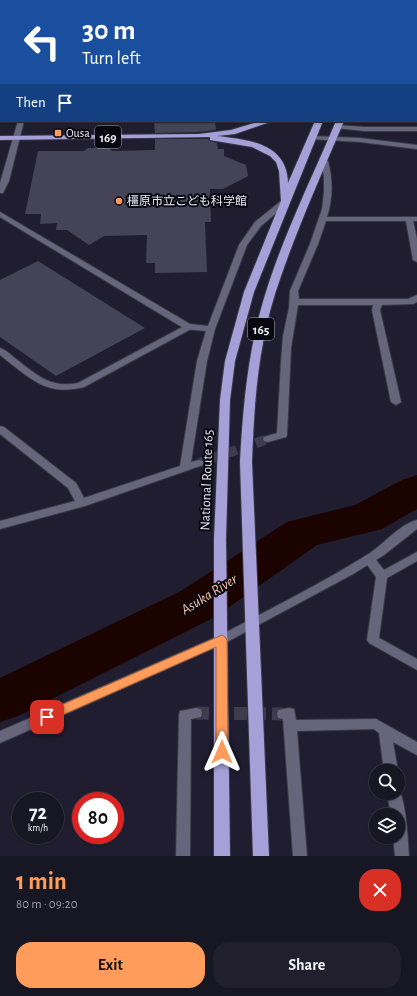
<!DOCTYPE html>
<html lang="en">
<head>
<meta charset="utf-8">
<style>
  :root { --surface:#171623; --page:#201f2b; --text:#f1f3f6; --muted:#9e9fa6; --line:#363541; --accent:#ff9b5b }
  body { margin:0; font-family:"Alegreya Sans","Noto Sans JP",sans-serif; background:var(--page); color:var(--text); height:100vh; display:flex; flex-direction:column; font-size:15px; white-space:nowrap }
  * { box-sizing:border-box; margin:0 }
  p { font-size:13px; color:var(--muted) }
  .icon { flex:none; width:22px; height:22px; fill:none; stroke:currentColor; stroke-width:2; stroke-linecap:round; stroke-linejoin:round }
  .map { position:relative; height:856px; overflow:hidden }
  .sheet { display:flex; flex-direction:column; background:var(--surface); flex:1 }
  .sheet>* { flex:none }
  .banner { position:absolute; left:0px; top:0px; width:417px; height:122px; box-shadow:0 1px 3px #0004,0 0 0 1px var(--line); background:#1a4fa0; color:#fff; overflow:hidden }
  .buttons { position:absolute; left:369px; top:764px; display:grid; gap:8px }
  .buttons a { display:grid; place-items:center; width:36px; height:36px; border-radius:50%; background:var(--surface); box-shadow:0 1px 3px #0004,0 0 0 1px var(--line); font-size:20px }
  .speed { position:absolute; left:12px; top:792px; display:flex; gap:8px; font-size:20px; font-weight:700; text-align:center }
  .speed>* { display:grid; place-content:center; width:52px; height:52px; border-radius:50%; background:var(--surface); box-shadow:0 1px 3px #0004,0 0 0 1px var(--line); line-height:1 }
  .speed small { font-size:10px; font-weight:400 }
  .speed .limit { border:6px solid #d22; background:#fff; color:#111 }
  .pin { position:absolute; display:grid; place-items:center; width:34px; height:34px; color:#fff; margin:-17px; border-radius:8px; box-shadow:0 2px 6px #0006 }
  .me { position:absolute; width:44px; margin:-22px; rotate:0deg; stroke-linejoin:round; filter:drop-shadow(0 0 3px #0008) }
  .turn { display:flex; align-items:center; gap:14px; height:84px; padding:0 16px; font-size:18px }
  .turn .icon { width:52px; height:52px; stroke-width:2.5 }
  .turn b { display:block; font-size:28px; line-height:34px }
  .then { display:flex; align-items:center; height:38px; padding:0 16px; background:#0003; gap:8px; font-size:15px }
  .round { display:grid; place-items:center; flex:none; width:42px; height:42px; border-radius:16px; background:var(--page) }
  .overview { display:flex; align-items:center; justify-content:space-between; height:68px; padding:0 16px }
  h1 { font-size:24px; font-weight:700; line-height:30px; color:var(--accent) }
  .cta { display:flex; gap:8px; margin-top:auto; padding:8px 16px }
  .cta a { flex:1; height:46px; border-radius:16px; background:var(--accent); color:#111; font-size:16px; font-weight:700; line-height:46px; text-align:center }
  .cta a+a { background:var(--page); color:var(--text) }
  .map>svg:first-child { display:block }
  .lines { fill:none; stroke-linecap:round; stroke-linejoin:round }
  .river { fill:#1b0300; fill-rule:evenodd }
  .building { fill:#454357 }
  .minor-tunnel-far1 { stroke:#3d3b4d; stroke-width:10; stroke-dasharray:10 5; stroke-linecap:butt }
  .minor-tunnel { stroke:#3d3b4d; stroke-width:13; stroke-dasharray:13 6; stroke-linecap:butt }
  .service-casing { stroke:#3a3847; stroke-width:2 }
  .minor-casing { stroke:#3a3847; stroke-width:2 }
  .secondary-casing { stroke:#3a3847; stroke-width:2 }
  .trunk-casing { stroke:#3a3847; stroke-width:2 }
  .service { fill:#67657b; fill-rule:evenodd }
  .minor { fill:#67657b; fill-rule:evenodd }
  .secondary { fill:#67657b; fill-rule:evenodd }
  .trunk { fill:#a7a0d8; fill-rule:evenodd }
  .route { fill:#ff9b5b; stroke:#a6653b }
  .poi-dot { fill:#ff9b5b; stroke:#090810; stroke-width:1.5 }
  .labels { text-anchor:middle; stroke-width:4; stroke-linejoin:round; paint-order:stroke }
  .far-poi-label { font-size:12px; fill:#e9e8f5; stroke:#090810; text-anchor:start }
  .shield { fill:#090810; stroke:#a6a5b0; stroke-width:1 }
  .shield-label { font-size:13px; font-weight:bold; fill:#e9e8f5 }
  .street-label { font-size:14px; fill:#e9e8f5; stroke:#090810 }
  .water-label { font-size:15px; font-style:italic; fill:#fac2a1; stroke:#090810 }
</style>
</head>
<body>
<div class="map">
<svg width="417" height="856" viewBox="0 0 417 856">
  <rect width="100%" height="100%" fill="#1f1d2f"/>
  <g class="lines">
    <!-- river -->
    <path class="river" d="M417,475v34l-35,20 -65,16 -102,72 -197,99 -18,6v-44l181,-87 106,-69 68,-17 47,-25z"/>
  </g>
  <!-- building -->
  <path class="building" d="M154,121h61l1,9 -17,2 -44,1z
    M155,139h53l2,2 7,2 1,6h6v7l22,9 2,11 -25,13h-13l1,33h-6l2,50 -52,1v-10h-9l1,-28 -43,1 -15,9 -22,-15h-11l1,-7 -17,1 1,-10h-16l13,-63h46l4,-3h20l5,3 42,-1z
    M38,261l107,67 -89,48 -56,-39v-57z"/>
  <g class="lines">
    <!-- minor-tunnel-far1 -->
    <path class="minor-tunnel-far1" d="M199,463l69,-24"/>
    <!-- minor-tunnel -->
    <path class="minor-tunnel" d="M196,713l87,1"/>
    <defs>
      <path id="service" d="M188,324l4,3 -1,2 -107,58c-39,10 -55,-10 -84,-32v-7c6,2 11,7 16,11 19,15 35,30 62,24z"/>
      <path id="minor" d="M32,0h6v1h-6z
        M44,0h6v1h-6z
        M56,0h6l-7,1z
        M416,3h1v4h-1z
        M0,55h1v4h-1z
        M18,121h6l-15,60 -6,12h-3v-10z
        M338,125l26,2h53v4h-53l-28,-3v-2z
        M321,159l7,2c5,19 5,36 -1,56h90v4h-4l4,18v23l-4,-2 -7,-39h-80l-8,23 -20,47 1,8h109l9,-4v7l-4,2 -31,1 -2,5 21,92 -5,3 -5,-3 -19,-92 1,-5h-75l-7,43 -4,87 -1,2 -18,5 -4,-1 -1,-2 1,-2 13,-4 4,-72 2,-25 6,-28 1,-17 20,-47 12,-35 2,-17v-16l-4,-15z
        M281,201h3l4,2 -27,23 -14,19 -32,84 -8,32 -16,101 8,-2 4,1 1,2 -1,2 -118,41 -85,23v-8l75,-20 -7,-13 -68,-54v-8l4,1 72,56 8,15 96,-32 17,-105 9,-30 -21,-2 -185,-112v-5l190,112 18,2 31,-81 16,-23z
        M417,552v9l-30,17 -8,60 38,21v11l-48,-27 -2,-3 9,-63 -13,-18 2,-3h8l11,14z
        M221,635l4,2 2,3 -2,3 -225,100v-12z
        M196,708l5,1 1,4 -1,4 -10,2 -1,137h-14l3,-141 1,-4z
        M289,708l5,1 2,11 80,-1 41,23v13l-24,-13 5,29h-14l-5,-38 -5,-4 -77,2 10,125h-14l-10,-137 -5,-1 -1,-4 1,-4z
        M398,788c8,11 10,53 11,68h-14l-2,-19h5v-22h-7l-4,-22h11z"/>
      <path id="secondary" d="M312,136l48,2 57,7v4l-57,-7 -50,-3 -2,-1z
        M417,520v9l-33,26 -31,19 -128,69 -4,2 -4,-2 -2,-3 2,-3c51,-27 104,-53 153,-84 15,-10 29,-28 47,-33z"/>
      <path id="trunk" d="M416,58h1v4h-1z
        M261,121h12l-38,13 -18,2c32,4 70,7 71,47l27,-62h8l-69,171 -19,69 -5,39 -4,139 4,317h-16v-317l6,-139 5,-39 19,-69 37,-91 -2,-30 -3,-9 -6,-6 -18,-9 -42,-7v-3l-210,3v-4l199,-2 32,-4z
        M336,121h8c-24,57 -50,114 -69,173 -17,54 -21,111 -23,168l17,394h-16l-13,-394c3,-57 8,-112 25,-167 18,-59 47,-117 71,-174z"/>
    </defs>
    <!-- service casing -->
    <use href="#service" class="service-casing"/>
    <!-- minor casing -->
    <use href="#minor" class="minor-casing"/>
    <!-- secondary casing -->
    <use href="#secondary" class="secondary-casing"/>
    <!-- trunk casing -->
    <use href="#trunk" class="trunk-casing"/>
    <!-- service -->
    <use href="#service" class="service"/>
    <!-- minor -->
    <use href="#minor" class="minor"/>
    <!-- secondary -->
    <use href="#secondary" class="secondary"/>
    <!-- trunk -->
    <use href="#trunk" class="trunk"/>
  </g>
  <!-- route -->
  <path class="route" d="M222,635l3,2 2,3 1,112 -2,4 -4,1 -4,-1 -2,-4v-105l-165,73 -4,2 -4,-2 -2,-3 2,-4z"/>
  <!-- markers -->
  <g class="poi-dot">
    <rect x="54" y="129" width="8" height="8" rx="2"/>
    <circle cx="119" cy="201" r="4"/>
  </g>
  <g class="labels">
    <!-- far-poi labels -->
    <g class="far-poi-label">
      <text x="66" y="137">Ousa</text>
      <text x="127" y="205">橿原市立こども科学館</text>
    </g>
    <!-- shield labels -->
    <g class="shield">
      <rect x="95" y="126" width="26" height="22" rx="3"/>
      <rect x="248" y="318" width="26" height="22" rx="3"/>
    </g>
    <g class="shield-label">
      <text x="108" y="142">169</text>
      <text x="261" y="334">165</text>
    </g>
    <!-- street labels -->
    <g class="street-label">
      <text transform="translate(206 480) rotate(-88)" y="5">National Route 165</text>
    </g>
    <!-- water labels -->
    <g class="water-label">
      <text transform="translate(209 594) rotate(-32)" y="5">Asuka River</text>
    </g>
  </g>
</svg>
<div class="buttons">
<a><svg class="icon" aria-label="search" viewBox="0 0 24 24"><circle cx="10" cy="10" r="6"/><path d="M15 15l6 6"/></svg></a>
<a><svg class="icon" aria-label="layers" viewBox="0 0 24 24"><path d="M12 4l9 5-9 5-9-5zM3 14l9 5 9-5"/></svg></a>
</div>
<div class="speed"><div>72<small>km/h</small></div><div class="limit">80</div></div>
<div class="pin" style="left:47px;top:717px;background:#d93025"><svg class="icon" aria-label="arrive" viewBox="0 0 24 24"><path d="M6 21V4h12l-3 4 3 4H6"/></svg></div>
<svg class="me" style="left:222px;top:752px" viewBox="-20 -20 40 40"><path d="M0-17L14 15 0 8-14 15z" fill="#ff9b5b" stroke="#fff" stroke-width="4"/></svg>
<div class="banner">
<div class="turn"><svg class="icon" aria-label="left" viewBox="0 0 24 24"><path d="M17 20v-9H6M10 6l-5 5 5 5"/></svg><div><b>30 m</b>Turn left</div></div>
<div class="then">Then<svg class="icon" aria-label="arrive" viewBox="0 0 24 24"><path d="M6 21V4h12l-3 4 3 4H6"/></svg></div>
</div>
</div>
<section class="sheet">
<div class="overview"><div><h1>1 min</h1><p>80 m · 09:20</p></div><a class="round" style="background:#d93025;color:#fff"><svg class="icon" aria-label="close" viewBox="0 0 24 24"><path d="M6 6l12 12M18 6L6 18"/></svg></a></div>
<div class="cta"><a>Exit</a><a>Share</a></div>
</section>
</body>
</html>
